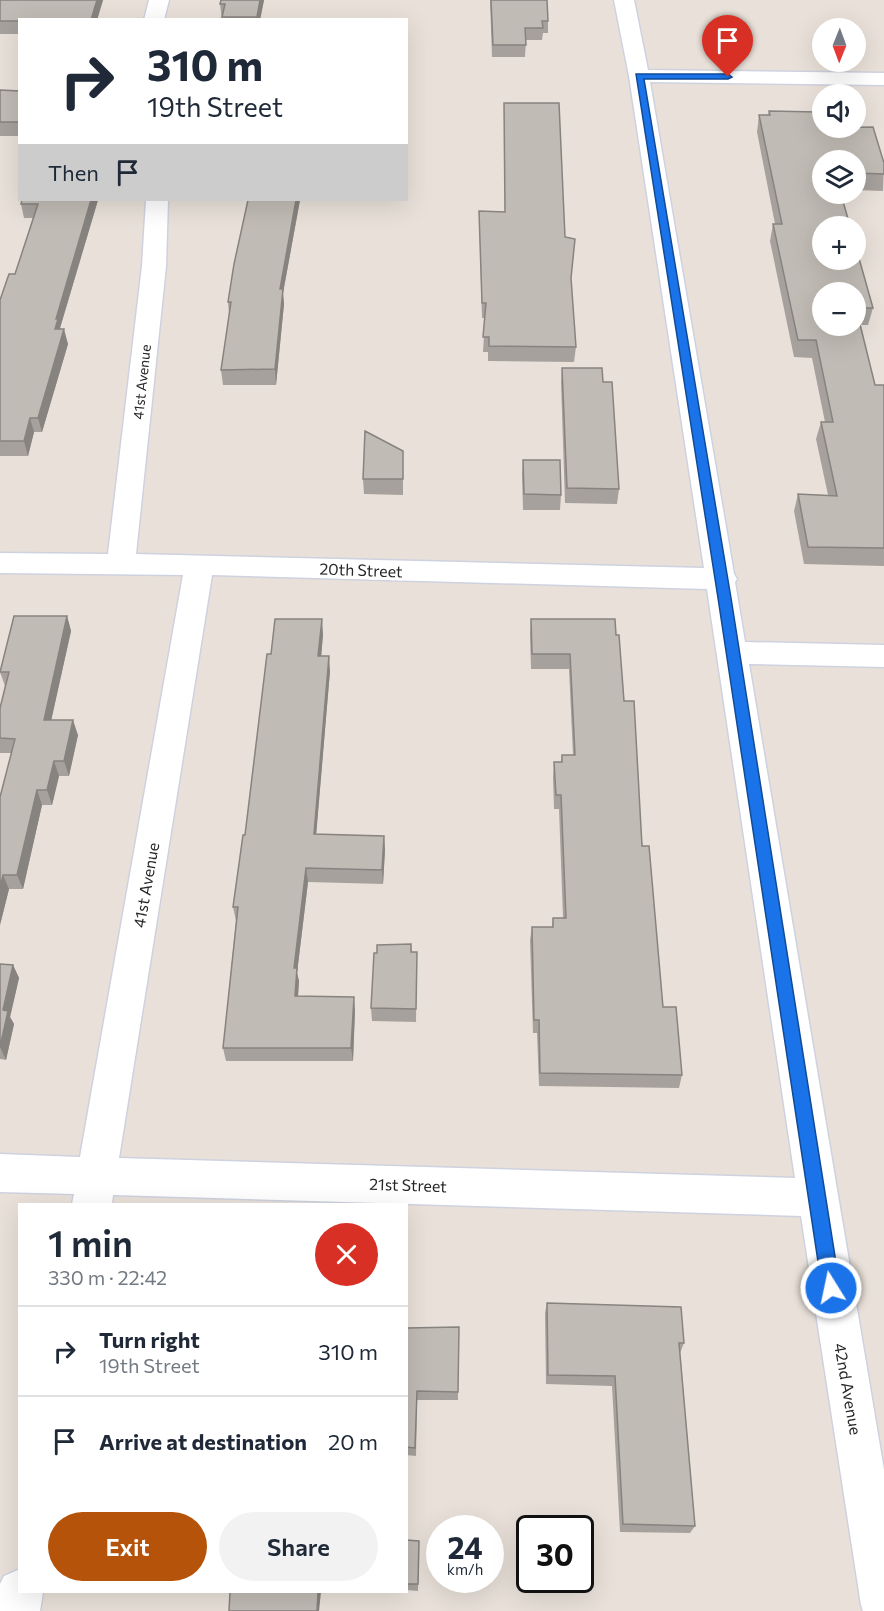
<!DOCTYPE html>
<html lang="en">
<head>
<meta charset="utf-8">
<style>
  :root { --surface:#fff; --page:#f2f2f3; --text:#1f2937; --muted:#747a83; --line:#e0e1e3; --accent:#b45309 }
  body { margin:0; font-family:Commissioner,sans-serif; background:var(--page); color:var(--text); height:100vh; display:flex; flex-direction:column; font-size:22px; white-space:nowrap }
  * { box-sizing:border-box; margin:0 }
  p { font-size:20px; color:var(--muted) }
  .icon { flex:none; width:33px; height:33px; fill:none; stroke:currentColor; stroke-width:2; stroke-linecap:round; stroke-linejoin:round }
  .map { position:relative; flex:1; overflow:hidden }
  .details { position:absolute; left:18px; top:1203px; width:390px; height:390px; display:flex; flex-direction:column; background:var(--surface); border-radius:0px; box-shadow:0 6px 24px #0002 }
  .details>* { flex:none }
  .hud { position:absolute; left:18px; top:18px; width:390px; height:183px; border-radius:0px; box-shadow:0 6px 24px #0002; background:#fff; color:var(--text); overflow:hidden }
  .needle { width:39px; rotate:181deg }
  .tools { position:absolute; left:812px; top:18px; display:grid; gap:12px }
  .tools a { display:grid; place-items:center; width:54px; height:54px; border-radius:50%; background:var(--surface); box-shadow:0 6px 24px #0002; font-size:30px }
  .speed { position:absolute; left:426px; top:1515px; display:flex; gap:12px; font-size:30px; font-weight:700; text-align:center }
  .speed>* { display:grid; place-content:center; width:78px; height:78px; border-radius:50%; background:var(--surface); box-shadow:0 6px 24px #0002; line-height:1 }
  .speed small { font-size:15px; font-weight:400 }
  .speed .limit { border:3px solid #111; border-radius:9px; background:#fff; color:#111 }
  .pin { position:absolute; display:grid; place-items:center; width:51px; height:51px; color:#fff; margin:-62px -26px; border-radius:50% 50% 50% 0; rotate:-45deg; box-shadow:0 0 6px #0007 }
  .pin .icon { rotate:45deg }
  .me { position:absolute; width:66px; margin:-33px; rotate:350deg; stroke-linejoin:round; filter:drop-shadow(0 0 4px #0008) }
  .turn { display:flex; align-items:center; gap:21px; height:126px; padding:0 30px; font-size:27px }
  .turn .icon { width:78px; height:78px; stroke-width:2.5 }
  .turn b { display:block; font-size:42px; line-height:51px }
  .then { display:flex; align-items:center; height:57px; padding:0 30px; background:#0003; gap:12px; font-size:22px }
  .round { display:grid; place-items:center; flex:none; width:63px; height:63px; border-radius:32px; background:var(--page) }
  .head { display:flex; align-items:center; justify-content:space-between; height:102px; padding:0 30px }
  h1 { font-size:36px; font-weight:600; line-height:45px }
  .cta { display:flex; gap:12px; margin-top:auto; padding:12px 30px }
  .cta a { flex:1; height:69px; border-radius:36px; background:var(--accent); color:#fff; font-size:24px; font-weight:600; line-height:69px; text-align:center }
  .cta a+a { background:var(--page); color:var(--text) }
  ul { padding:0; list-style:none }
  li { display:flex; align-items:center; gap:18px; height:90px; padding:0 30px; border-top:2px solid var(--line) }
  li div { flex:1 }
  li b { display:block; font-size:22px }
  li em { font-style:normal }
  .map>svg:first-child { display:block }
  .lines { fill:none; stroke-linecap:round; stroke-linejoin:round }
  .street-casing { stroke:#ced2df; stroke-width:3 }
  .street { fill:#fff; fill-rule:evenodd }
  .wall { fill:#a6a19c }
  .shaded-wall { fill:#87837f }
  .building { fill:#c1bbb5; stroke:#87837f; stroke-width:1.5; fill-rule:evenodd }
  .route { fill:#1a73e8; stroke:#114b97; stroke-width:1.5 }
  .labels { text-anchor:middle; stroke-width:6; stroke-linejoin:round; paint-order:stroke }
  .far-street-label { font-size:14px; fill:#272727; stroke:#fff }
  .street-label { font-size:16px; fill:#272727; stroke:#fff }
</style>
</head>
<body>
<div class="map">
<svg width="884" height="1611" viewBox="0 0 884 1611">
  <rect width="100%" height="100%" fill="#e9e1d9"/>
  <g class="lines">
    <defs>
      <path id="street" d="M149,0h20l-5,20h-20z
        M614,0h20l14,70 236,3v12l-234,-3 84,492 3,5 -2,3 10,60 139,3v22l-135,-3 135,806v141h-21l-2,-6 -60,-389 -688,-21 -1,9h-40l2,-10 -74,-2v-38l80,3 103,-582 -183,-2v-20l108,1 34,-288 4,-66h22l-2,66 -30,288 568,14 -75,-492zM212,575l495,14 88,589 -676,-20z
        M20,1569v23h23l-3,19h-40v-27l4,-8z"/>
    </defs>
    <!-- street casing -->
    <use href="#street" class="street-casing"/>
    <!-- street -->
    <use href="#street" class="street"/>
  </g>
  <!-- wall -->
  <path class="wall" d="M0,0h103l-6,20h-77v14h-20z
    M221,0h43l-4,20h-38l-2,-16z
    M490,0h57l1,21v12h-5l-1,7h-16l-1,17h-33z
    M0,90l20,1v45h-20z
    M504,103l61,134 6,43 5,67 -2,15 -86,-1v-9h-5l2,-34h-3l-3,-107 26,1z
    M769,111l53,17 62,35 -1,28 -28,-1v-30h-33l51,148 -5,17h-8l15,60h9v181l-80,-2 -10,-53 4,-17 30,1 -12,-56 5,-17h4l-13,-64 -18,-1 -24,-116 3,-17h2l-18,-92 2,-17h9z
    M22,200h76l-38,128 8,16 -26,88h-8l-6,24h-28v-156l15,-26 18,-56h-9l-3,-14z
    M248,200h52l-17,93 1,11 -8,81h-53l-2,-15 8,-56 -1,-12z
    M562,368l41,14 16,107 -2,15 -52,-1 -4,-120z
    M523,460l38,35 -1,15h-37l-1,-35z
    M403,466v29l-39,-1 -1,-15z
    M67,616l4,15 -20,89 27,15 -9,41h-10l-7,29h-10l-19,84h-14l-9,36 11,-172h-11v-45l5,-22 -5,-14z
    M531,619l85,16 47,372 19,68 -3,13 -140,-2 -2,-53h-4l-3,-93 2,-13h20l1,-9h10l-4,-109h-5l-1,-32 1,-15h7l1,-7h11l-4,-86h-38l-1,-35z
    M323,634l-2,22 9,15 -14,163 68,2 1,14 -2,34 -75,-2 -11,91 2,8 -1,15 57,14 -2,51h-127l-3,-13 13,-127 -3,-14 12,-72 26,-181z
    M411,944l1,8h5l-1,70 -44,-1 -1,-13 6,-55z
    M0,964l13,1 6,13 -9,39 4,7 -8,36 -6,-1z
    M547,1303l137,40 -4,10 15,173 -5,7 -70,-1 -8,-146 -66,-2 -1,-71z
    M406,1328l52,64v8h-41l-1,56 -10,-1z
    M406,1540l13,7 -1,44 -12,-1z"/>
  <!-- shaded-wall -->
  <path class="shaded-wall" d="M97,0h6l-6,20h-6z
    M260,0h4l-4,20h-3z
    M91,200h7l-38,128 2,6 -7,-5 1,-10z
    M296,200h4l-17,93 1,11 -8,81 -1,-16 5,-80z
    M64,329l4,15 -26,88 -4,-14z
    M30,418l4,14 -6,24 -4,-15z
    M67,616l4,15 -23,104 -4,-15z
    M322,619l1,15 -3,37 -2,-15z
    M329,656l1,15 -15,178 -1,-15z
    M73,720l5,15 -9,41 -5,-15z
    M54,761l5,15 -7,29 -5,-15z
    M37,790l5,15 -19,84 -6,-14z
    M384,836l1,14 -2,34 -1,-14z
    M306,868l2,14 -11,91 2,8 -2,29 -2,-14 -1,-28z
    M3,875l6,14 -9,36v-38z
    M13,965l6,13 -9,39 4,7 -8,36 -6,-13 3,-37z
    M354,997l1,13 -2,51 -2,-13z
    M318,1592h3l-2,19h-2z"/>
  <!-- building -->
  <path class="building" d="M0,0h97l-6,20h-71v1h-20z
    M221,0h39l-3,17h-35l3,-13h-5z
    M491,0h56l1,21h-6l1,7h-18l1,17h-33z
    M0,90l20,1v31h-20z
    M504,103h55l6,134 10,2 -4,39 5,69 -87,-1v-9h-6l3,-34h-4l-3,-92 26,1z
    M769,111l49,1 4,16 51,-1 11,36v11l-29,-1v-13h-33v34h19l9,32h-28v34h33v-16l18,64h-17l19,77h9v163l-76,-1 -10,-53 39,2 -16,-74h12l-17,-82h-18l-25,-116h9l-23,-109h11zM822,292h33v34h-33z
    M22,200h69l-35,119h2l-3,10h9l-26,89h-8l-6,23h-24v-141l9,-26h6l23,-70h-17z
    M248,200h48l-16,89h3l-8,80 -54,1 10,-68h-3l6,-38z
    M562,368h40l1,14h9l7,107 -52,-1z
    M365,431l38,20v28h-40z
    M523,460h37l1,35 -37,-1z
    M14,616h53l-23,104h29l-9,41h-10l-7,29h-10l-20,85h-14l-3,12v-90l15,-58 -15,-1v-30l9,-36h-9z
    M275,619h47l-4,37h11l-15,178 70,2 -2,34 -76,-2 -12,100h3l-2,28 59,1 -3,51h-128l15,-141h-5l10,-72h2l22,-181h4z
    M531,619h84l1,16h3l5,66h10l8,145h7l14,161h13l6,68 -142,-2 -1,-53h-5l-2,-93h21v-9h13l-5,-123h-5l-2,-33h8v-7h13l-5,-101h-38z
    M411,944v8h6l-1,57 -45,-1 3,-55h3v-8z
    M0,964l13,1 -10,45 5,1 -8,36z
    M547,1303l134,4 3,36h-5l16,183 -72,-2 -8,-148 -67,-1z
    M459,1327l-1,65 -41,-1 -2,57 -9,-1v-119z
    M406,1540l13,1 -1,43h-12z
    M230,1592h88l-1,19h-88z"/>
  <!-- route -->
  <path class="route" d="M636,74h92l4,3 -4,2h-84l87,519 109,690 -3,6 -6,3 -6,-3 -3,-6 -104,-690z"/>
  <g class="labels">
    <!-- far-street labels -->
    <g class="far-street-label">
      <text transform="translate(142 382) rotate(-84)" y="5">41st Avenue</text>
    </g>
    <!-- street labels -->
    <g class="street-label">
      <text transform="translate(361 570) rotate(2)" y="6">20th Street</text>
      <text transform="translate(146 885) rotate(-80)" y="6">41st Avenue</text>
      <text transform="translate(408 1185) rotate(2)" y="6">21st Street</text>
      <text transform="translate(848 1389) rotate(80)" y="6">42nd Avenue</text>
    </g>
  </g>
</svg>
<div class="tools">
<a><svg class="needle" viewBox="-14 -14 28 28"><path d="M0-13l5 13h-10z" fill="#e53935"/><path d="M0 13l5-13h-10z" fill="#747a83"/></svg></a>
<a><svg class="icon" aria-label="sound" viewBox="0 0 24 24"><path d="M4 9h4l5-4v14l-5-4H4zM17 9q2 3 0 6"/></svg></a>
<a><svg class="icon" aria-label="layers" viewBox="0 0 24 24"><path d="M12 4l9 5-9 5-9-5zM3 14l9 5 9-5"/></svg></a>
<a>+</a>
<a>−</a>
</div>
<div class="speed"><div>24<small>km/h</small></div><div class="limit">30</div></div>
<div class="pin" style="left:728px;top:77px;background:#d93025"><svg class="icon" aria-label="arrive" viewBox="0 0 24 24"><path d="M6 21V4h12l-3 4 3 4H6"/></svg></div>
<svg class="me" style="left:831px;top:1288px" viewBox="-20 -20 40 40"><circle r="17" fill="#1a73e8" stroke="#fff" stroke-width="3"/><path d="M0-11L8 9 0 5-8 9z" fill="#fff"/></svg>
<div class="hud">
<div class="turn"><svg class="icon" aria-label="right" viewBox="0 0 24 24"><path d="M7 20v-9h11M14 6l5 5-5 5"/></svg><div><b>310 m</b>19th Street</div></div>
<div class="then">Then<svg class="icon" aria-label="arrive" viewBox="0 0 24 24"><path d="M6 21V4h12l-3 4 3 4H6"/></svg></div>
</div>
<section class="details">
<div class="head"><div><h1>1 min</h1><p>330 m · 22:42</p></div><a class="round" style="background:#d93025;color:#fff"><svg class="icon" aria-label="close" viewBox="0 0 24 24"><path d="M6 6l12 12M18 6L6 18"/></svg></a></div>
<ul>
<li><svg class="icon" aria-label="right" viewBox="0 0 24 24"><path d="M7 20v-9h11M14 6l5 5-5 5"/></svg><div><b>Turn right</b><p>19th Street</p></div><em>310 m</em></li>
<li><svg class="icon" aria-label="arrive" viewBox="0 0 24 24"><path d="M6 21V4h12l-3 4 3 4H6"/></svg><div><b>Arrive at destination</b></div><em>20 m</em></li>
</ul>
<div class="cta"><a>Exit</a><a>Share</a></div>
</section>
</div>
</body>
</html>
